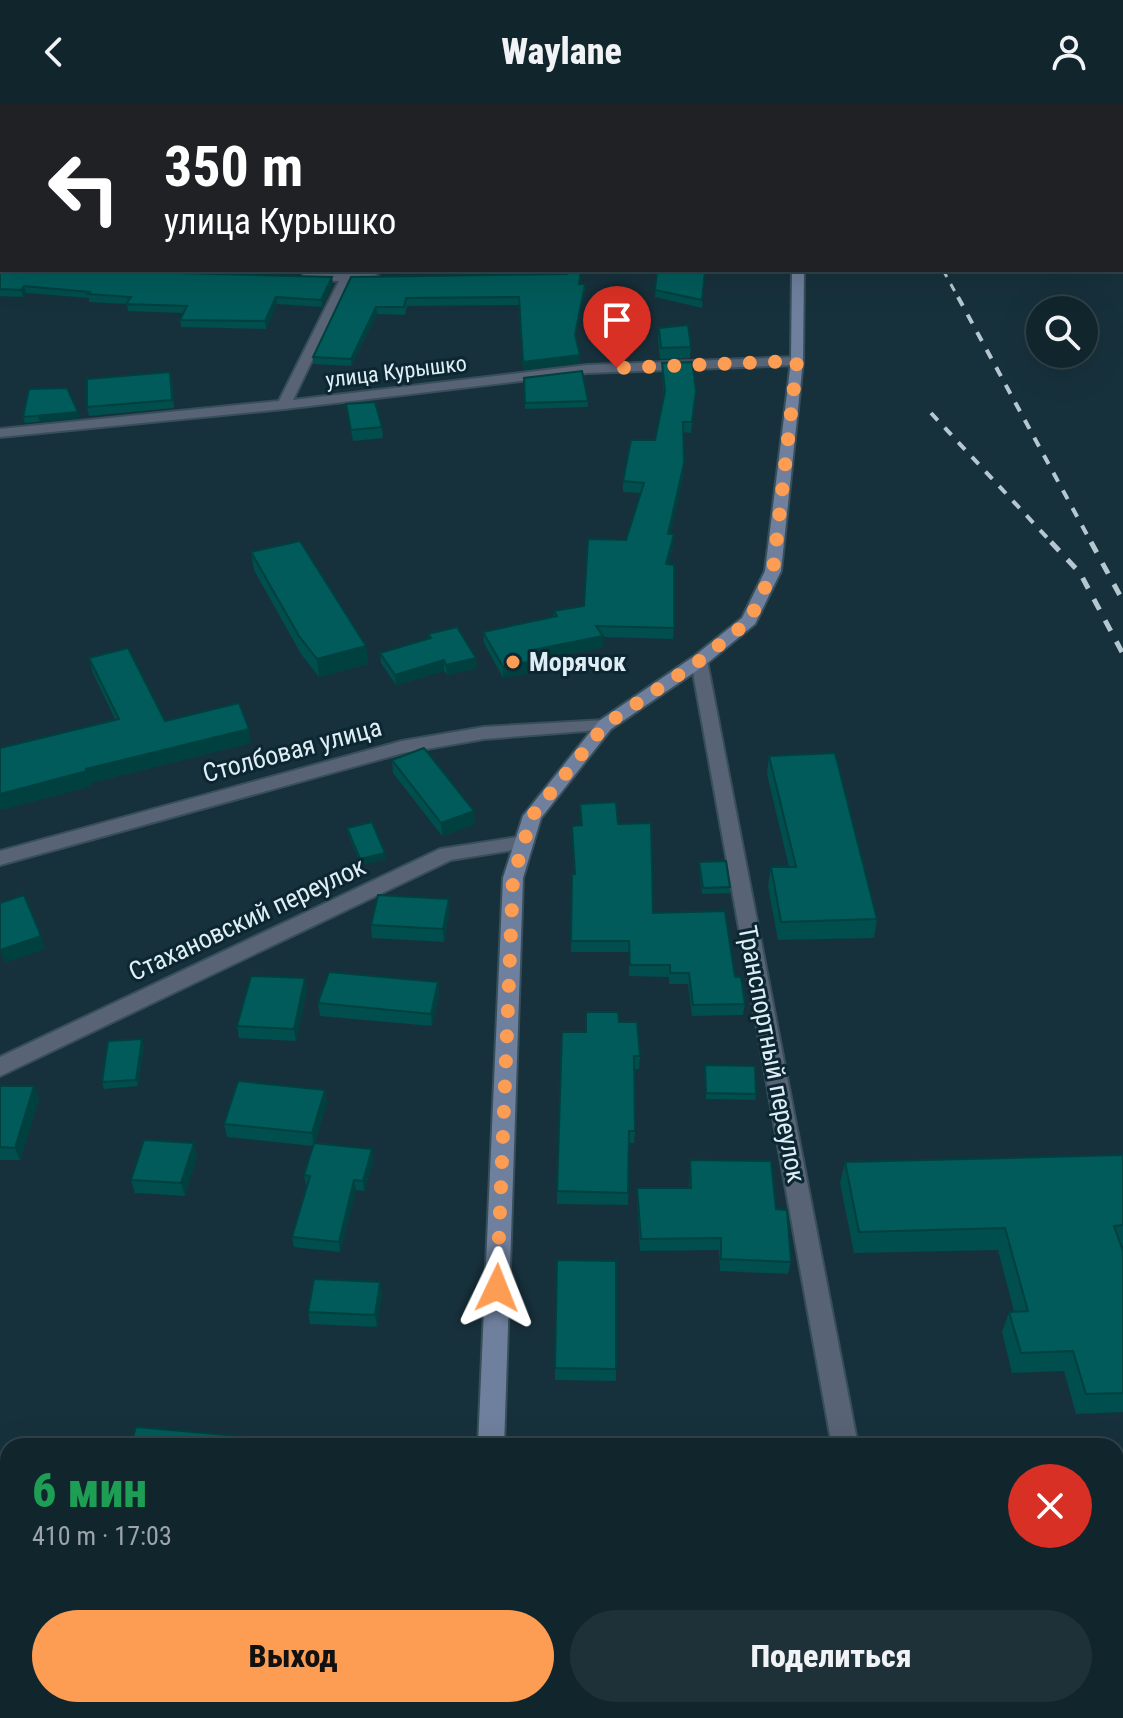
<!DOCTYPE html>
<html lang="ru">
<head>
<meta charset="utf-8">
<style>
  :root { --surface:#11252d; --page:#1e3139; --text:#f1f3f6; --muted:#9ca5aa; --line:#304249; --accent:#fd9d54 }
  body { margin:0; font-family:"Roboto Condensed",sans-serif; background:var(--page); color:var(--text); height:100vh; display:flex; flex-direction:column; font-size:30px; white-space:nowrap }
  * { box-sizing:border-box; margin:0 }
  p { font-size:26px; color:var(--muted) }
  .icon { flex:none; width:44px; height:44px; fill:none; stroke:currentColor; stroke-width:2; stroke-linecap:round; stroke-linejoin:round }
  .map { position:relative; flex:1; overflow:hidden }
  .side { position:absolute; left:0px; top:1334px; width:1124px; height:280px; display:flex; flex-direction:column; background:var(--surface); border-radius:24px 24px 0 0; box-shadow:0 8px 32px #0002,0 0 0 2px var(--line) }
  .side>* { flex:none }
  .hud { position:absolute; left:0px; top:0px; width:1124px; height:168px; box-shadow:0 8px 32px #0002,0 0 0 2px var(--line); background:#202124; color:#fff; overflow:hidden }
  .tools { position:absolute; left:1026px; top:192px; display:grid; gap:16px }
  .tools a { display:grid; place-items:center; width:72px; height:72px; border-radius:50%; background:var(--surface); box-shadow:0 8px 32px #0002,0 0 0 2px var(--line); font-size:40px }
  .pin { position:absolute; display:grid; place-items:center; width:68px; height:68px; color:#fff; margin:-82px -34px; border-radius:50% 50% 50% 0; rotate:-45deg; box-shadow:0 0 8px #0007 }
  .pin .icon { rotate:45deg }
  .me { position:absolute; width:88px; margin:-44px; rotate:2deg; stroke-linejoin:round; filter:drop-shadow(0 0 6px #0008) }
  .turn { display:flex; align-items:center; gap:28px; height:168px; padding:0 32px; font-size:36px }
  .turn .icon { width:104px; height:104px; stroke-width:2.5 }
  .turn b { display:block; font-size:56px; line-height:68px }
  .round { display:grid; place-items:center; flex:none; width:84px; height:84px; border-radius:42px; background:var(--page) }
  .summary { display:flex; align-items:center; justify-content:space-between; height:136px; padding:0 32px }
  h1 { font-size:48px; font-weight:800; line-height:60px; color:#1e9e55 }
  .action { display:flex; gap:16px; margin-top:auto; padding:16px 32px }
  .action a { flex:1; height:92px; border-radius:48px; background:var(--accent); color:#111; font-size:32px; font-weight:800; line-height:92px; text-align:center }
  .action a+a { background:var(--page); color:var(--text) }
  header { display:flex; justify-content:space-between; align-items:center; height:104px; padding:0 32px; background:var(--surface); font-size:36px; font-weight:800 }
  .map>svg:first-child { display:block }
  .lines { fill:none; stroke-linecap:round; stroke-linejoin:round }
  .minor-casing { stroke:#374f5a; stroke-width:4 }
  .tertiary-casing { stroke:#374f5a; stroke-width:4 }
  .secondary-casing { stroke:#374f5a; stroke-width:4 }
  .minor { fill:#586376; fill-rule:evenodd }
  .tertiary { fill:#586376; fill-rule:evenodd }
  .secondary { fill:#6f809e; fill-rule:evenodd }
  .rail-far2 { stroke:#b6c8cf; stroke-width:3; stroke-dasharray:8 8; stroke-linecap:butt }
  .rail-far1 { stroke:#b6c8cf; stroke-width:4; stroke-dasharray:10 10; stroke-linecap:butt }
  .rail { stroke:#b6c8cf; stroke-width:5; stroke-dasharray:12 12; stroke-linecap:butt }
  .wall { fill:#004e4d }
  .shaded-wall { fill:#00403f }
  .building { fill:#005b5a; stroke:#00403f; stroke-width:2 }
  .route { stroke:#fd9d54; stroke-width:14; stroke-dasharray:0 25.2 }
  .poi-dot { fill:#fd9d54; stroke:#0c2732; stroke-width:3 }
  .labels { text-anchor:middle; stroke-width:6; stroke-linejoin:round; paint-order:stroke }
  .far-street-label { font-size:22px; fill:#dfeef5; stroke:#0c2732 }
  .poi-label { font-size:26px; font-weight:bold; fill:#dfeef5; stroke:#0c2732; text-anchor:start }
  .street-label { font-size:26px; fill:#dfeef5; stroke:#0c2732 }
</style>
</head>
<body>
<header><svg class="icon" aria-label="back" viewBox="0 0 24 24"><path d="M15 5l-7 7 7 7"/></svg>Waylane<svg class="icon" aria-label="person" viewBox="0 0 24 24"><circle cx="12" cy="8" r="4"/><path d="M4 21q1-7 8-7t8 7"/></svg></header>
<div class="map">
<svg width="1123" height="1614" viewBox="0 0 1123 1614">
  <rect width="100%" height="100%" fill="#17313c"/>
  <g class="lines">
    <defs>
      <path id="minor" d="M348,0h10l2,2h-10z
        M567,166l6,4 -2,3 -68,2 -6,-4 6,-4z
        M307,169l68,1 6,4 -6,4 -25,-1 -57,119 294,-35 210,-8 6,4 -6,4 -210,8 -303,36 -284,28v-8l279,-28 60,-120 -36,-1v-6z
        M699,552l8,5 151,785h-26l-141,-785z
        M524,732l7,1 3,5 -3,5 -80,13 -451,216v-19l440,-208z
        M0,1484h8v28h-8z
        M879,1606h30l2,8h-30z"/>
      <path id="tertiary" d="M605,616l6,1 3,4 -3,4 -127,10 -81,14 -403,112v-14l402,-110 82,-14z"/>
      <path id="secondary" d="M776,0h10l1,2h-10z
        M792,166h12l-1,91 -22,210 -26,53 -50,41 -94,64 -70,89 -18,60 -19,568h-26l25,-568 20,-62 76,-95 94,-64 49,-39 23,-47 26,-210z
        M465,1606h30v8h-30z"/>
    </defs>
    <!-- minor casing -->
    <use href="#minor" class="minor-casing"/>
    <!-- tertiary casing -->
    <use href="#tertiary" class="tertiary-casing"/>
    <!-- secondary casing -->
    <use href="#secondary" class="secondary-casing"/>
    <!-- minor -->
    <use href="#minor" class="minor"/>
    <!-- tertiary -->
    <use href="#tertiary" class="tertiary"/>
    <!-- secondary -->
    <use href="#secondary" class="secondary"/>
    <!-- rail-far2 -->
    <path class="rail-far2" d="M943,166l16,29"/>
    <!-- rail-far1 -->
    <path class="rail-far1" d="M958,193l134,247
      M931,309l122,131"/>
    <!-- rail -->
    <path class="rail" d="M1051,438l29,31 43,81
      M1091,438l32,59"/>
  </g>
  <!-- wall -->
  <path class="wall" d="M0,163l333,17 -11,23 -45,-3 -11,25 -85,-2 -1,-7 4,-7 -56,-2 -1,-7 -38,-2v-4l-63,-5 -3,4 -23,-1z
    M272,166h138l-64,1z
    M571,166h11l-2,14 5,7 -10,47 5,25 -57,7 -3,-65 -113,1 -2,9 -28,-1 -26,52 -38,-2v-7l38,-80 216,-3 5,-3z
    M657,166h48l-3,38 -47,-11z
    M659,224l32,19 -1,11 -30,1 -2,-20z
    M662,259l34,27 -5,43 -8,-1 1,42 -14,60 3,11 -5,19 6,64 -1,11 -70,-2v10l-65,13v11l-35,7 -19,-35 -1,-11 71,-15v-6l30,-5 42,-66 14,-47 -17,-1v-11l32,-41 9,-44 -2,-23z
    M524,274l64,23v6l-63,2z
    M172,276l2,28 -85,8 -2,-9z
    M346,300l36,23 1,11 -30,3z
    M78,308l1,6 -54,5 -2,-6z
    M251,448l115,94 2,18 -49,13 -18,-23 -47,-84z
    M428,530l49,34 -30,7 -3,-4 -48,14 -15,-22 -1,-10 48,-14z
    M89,554l76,63 86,22 -161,40 1,3 -91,24v-62l115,-29 -22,-46z
    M769,652l108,163 -3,19 -96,2 -10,-54 3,-19h18l-22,-93z
    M392,656l83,64 -33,12 -49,-63z
    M580,700l38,20 35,89 82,64 10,27 -2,11 -51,1 -4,-32h-19v-7l-40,-1v-24h-58l1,-78h2l-2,-48h9z
    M347,724l39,31 -25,6 -13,-31z
    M699,758l31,25v6l-28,1 -3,-26z
    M449,808l-5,30 -72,-4 -1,-13z
    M305,874l2,13 -11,50 -57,-3 -2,-12z
    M438,878l1,13 -7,31 -112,-10 -2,-13z
    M619,918l21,34 -1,13h-5l1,62 -1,12h-5l-1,62 -71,-1v-13l29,-159z
    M142,935l2,6 -6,41 -34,3 -2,-7z
    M705,961l51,29 -1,6 -49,-1z
    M0,982h34l5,13 -19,61h-20z
    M325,986l2,13 -12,40 59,16 -10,32 -8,-1 -16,62 -46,-5 -2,-10 16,-52h-2l-2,-10 9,-29 -86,-9 -3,-13z
    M197,1051l-12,41 -50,-3 -4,-13z
    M1123,1051v91h-2l2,5v161l-47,2 -12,-43 -52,2 -10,-41 7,-20 5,-1 -16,-61 -144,3 -14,-70 5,-21z
    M690,1056l86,49 15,53 -3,12 -68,-3 -1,-21 -79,1 -3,-50v-13h52z
    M380,1178l2,12 -5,33 -67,-3 -2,-12z
    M555,1264l61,1v12l-61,-1z
    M1116,1376h7v70h-7z
    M562,1606h93l-57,7 -36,-2z"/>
  <!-- shaded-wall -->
  <path class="shaded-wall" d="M332,173l1,7 -11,23 -1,-7z
    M585,180v7l-11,52 1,-8z
    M24,182l2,7 -3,4 -2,-7z
    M276,193l1,7 -11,25 -1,-8z
    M376,203l1,7 -26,52v-7z
    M580,251v8l-57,7v-8z
    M78,308l1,6 -39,4 -2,-6z
    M684,359v11l-16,70v-10z
    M674,430l-1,11 -8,30 1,-11z
    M603,532v11l-65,13v11l-35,7v-11l30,-17z
    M366,542l2,18 -49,13 -2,-18z
    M476,554l1,10 -30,7 -1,-10z
    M444,556v11l-48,14 -1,-10z
    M249,625l2,14 -161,40 1,3 -91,24v-16l86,-25z
    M474,707l1,13 -33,12 -1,-13z
    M385,749l1,6 -25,6 -1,-6z
    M449,795v13l-5,30 -1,-13z
    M41,832l4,13 -40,14 -5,-13z
    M305,874l2,13 -11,50 -2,-12z
    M438,878l1,13 -7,31 -1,-12z
    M142,935l2,6 -6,41 -2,-6z
    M34,982l5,13 -19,61 -5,-12z
    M325,986l2,13 -13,43 -2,-13z
    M194,1039l3,12 -12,41 -4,-13z
    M372,1045l2,10 -10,32 -1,-10z
    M354,1076l2,10 -16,62 -1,-10z
    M380,1178l2,12 -5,33 -2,-12z
    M80,1606h7l-1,8h-7z
    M319,1606h4l-1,8h-4z"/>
  <!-- building -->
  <path class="building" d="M203,0h144l1,2h-144z
    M401,0h36l1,2h-35z
    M573,0h103l2,2h-122z
    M0,69h2v85l-2,-3z
    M0,163h2v3h54l276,7 -11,23 -45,-3 -11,24 -85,-1 7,-14 -61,-2 5,-7 -43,-3 2,-2 -66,-6 -3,4 -21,-1z
    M573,166h8l-2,14h6l-10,51 5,20 -57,7 -4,-65 -113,1 -2,9h-28l-25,52 -38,-2 38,-80 216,-3z
    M657,166h48l-3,30 -47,-10z
    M688,221l3,22 -30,1 -2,-20z
    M692,258l4,28 -4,32h-9l1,41 -16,71h6l-8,30 8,1v63l-78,-2 7,10 -70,14 5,10 -35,7 -20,-35 74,-16 -3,-5 30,-5 4,-67 38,1 18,-57 -21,-2 8,-41h24l10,-49 -3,-28z
    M582,267l6,30 -63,2 -1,-25z
    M170,268l2,28 -85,7v-28z
    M67,284l11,24 -55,5 6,-28z
    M375,298l7,25 -31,3 -5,-26z
    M300,437l66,105 -49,13 -18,-23 -48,-84z
    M457,523l19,31 -30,7 -2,-5 -49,15 -15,-22 51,-15 -3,-4z
    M128,544l37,73 74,-18 10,26 -163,40 1,2 -87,23v-46l119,-29 -30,-61z
    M424,644l50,63 -33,12 -49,-63z
    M835,649l42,166 -96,3 -10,-55h25l-27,-111z
    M616,698l2,22 33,-1 2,90 72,-2 10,66h6l4,27 -52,1 -4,-32h-19v-8h-40l-1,-24h-58l1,-67h3l-3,-48 10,-1 -2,-21z
    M372,718l13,31 -25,6 -13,-31z
    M726,757l4,26 -27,1 -4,-26z
    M24,791l17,41 -41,14v-47z
    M378,791l71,4 -6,30 -72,-4z
    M329,868l109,10 -7,32 -113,-11z
    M251,872l54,2 -11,51 -57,-3z
    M586,908h32l1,10h18l3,34h-6l1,75h-6l-1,62 -71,-2 5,-159h24z
    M142,935l-6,41 -34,2 6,-41z
    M705,961l50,1 1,28 -50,-1z
    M238,977l87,9 -13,43 -88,-9z
    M0,982h34l-19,62 -15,-1z
    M144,1036l50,3 -13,40 -50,-3z
    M314,1039l58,6 -9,32 -9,-1 -15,62 -47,-5 18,-61 -6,-1z
    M1123,1051v70l-9,1 9,25v142l-37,1 -13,-43 -52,2 -12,-41 19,-1 -23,-83 -146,4 -14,-70z
    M690,1056l81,1 5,48 11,1 4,52 -70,-3v-21l-80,1 -4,-51h54z
    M557,1156l59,1v108l-61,-1z
    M314,1175l66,3 -5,33 -67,-3z
    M136,1323l114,10 -2,9h-118z
    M1116,1376h7v56h-7z
    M17,1606h63l-1,8h-63z
    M243,1606h76l-1,8h-76z
    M599,1606h56v8h-56z"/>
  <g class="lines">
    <!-- route -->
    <path class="route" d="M497,1184l16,-410 19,-62 73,-91 94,-64 50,-40 24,-50 24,-210 -180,7"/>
  </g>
  <!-- markers -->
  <circle class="poi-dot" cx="513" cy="558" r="8"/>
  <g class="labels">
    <!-- far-street labels -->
    <g class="far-street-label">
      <text transform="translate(396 267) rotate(-7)" y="8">улица Курышко</text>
    </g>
    <!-- poi labels -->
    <g class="poi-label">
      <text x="529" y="567">Морячок</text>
    </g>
    <!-- street labels -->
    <g class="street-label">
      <text transform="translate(292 646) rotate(-15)" y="9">Столбовая улица</text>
      <text transform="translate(247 815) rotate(-25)" y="9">Стахановский переулок</text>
      <text transform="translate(772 950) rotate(79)" y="9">Транспортный переулок</text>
    </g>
  </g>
</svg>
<div class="tools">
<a><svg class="icon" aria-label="search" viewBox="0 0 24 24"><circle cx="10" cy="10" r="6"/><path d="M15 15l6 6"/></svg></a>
</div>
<div class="pin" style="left:617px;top:264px;background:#d93025"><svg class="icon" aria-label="arrive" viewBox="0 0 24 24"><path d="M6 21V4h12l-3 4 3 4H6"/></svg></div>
<svg class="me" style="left:497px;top:1184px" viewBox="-20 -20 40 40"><path d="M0-17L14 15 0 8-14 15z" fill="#fd9d54" stroke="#fff" stroke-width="4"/></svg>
<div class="hud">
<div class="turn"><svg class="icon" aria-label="left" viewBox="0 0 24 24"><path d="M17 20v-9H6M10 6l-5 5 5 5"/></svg><div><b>350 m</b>улица Курышко</div></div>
</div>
<section class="side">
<div class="summary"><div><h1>6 мин</h1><p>410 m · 17:03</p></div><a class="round" style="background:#d93025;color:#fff"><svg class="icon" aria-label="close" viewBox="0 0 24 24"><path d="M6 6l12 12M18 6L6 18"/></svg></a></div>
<div class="action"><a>Выход</a><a>Поделиться</a></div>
</section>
</div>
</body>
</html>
